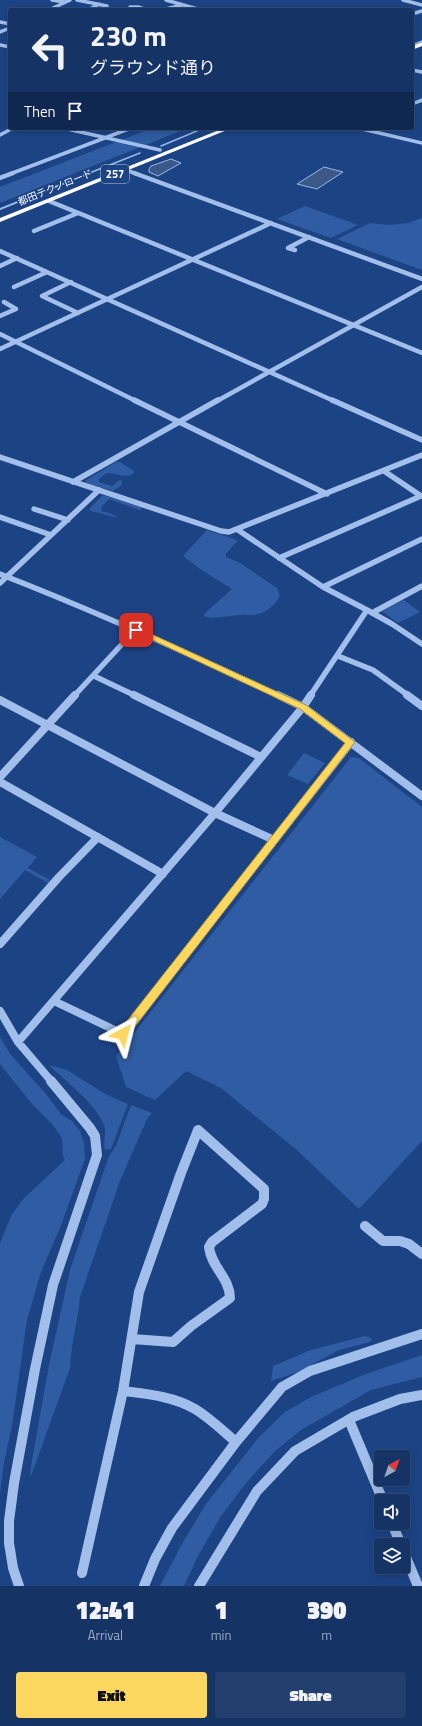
<!DOCTYPE html>
<html lang="en">
<head>
<meta charset="utf-8">
<style>
  :root { --surface:#153364; --page:#223f6d; --text:#f1f3f6; --muted:#9daabf; --line:#344e78; --accent:#fcd760 }
  body { margin:0; font-family:"Titillium Web","Noto Sans JP",sans-serif; background:var(--page); color:var(--text); height:100vh; display:flex; flex-direction:column; font-size:15px; white-space:nowrap }
  * { box-sizing:border-box; margin:0 }
  p { font-size:13px; color:var(--muted) }
  .icon { flex:none; width:22px; height:22px; fill:none; stroke:currentColor; stroke-width:2; stroke-linecap:round; stroke-linejoin:round }
  .map { position:relative; height:1586px; overflow:hidden }
  .sheet { display:flex; flex-direction:column; background:var(--surface); flex:1 }
  .sheet>* { flex:none }
  .banner { position:absolute; left:8px; top:8px; width:406px; height:122px; border-radius:4px; box-shadow:0 2px 10px #0003,0 0 0 1px var(--line); background:#153364; color:var(--text); overflow:hidden }
  .needle { width:26px; rotate:40deg }
  .fabs { position:absolute; left:374px; top:1450px; display:grid; gap:8px }
  .fabs a { display:grid; place-items:center; width:36px; height:36px; border-radius:4px; background:var(--surface); box-shadow:0 2px 10px #0003,0 0 0 1px var(--line); font-size:20px }
  .pin { position:absolute; display:grid; place-items:center; width:34px; height:34px; color:#fff; margin:-17px; border-radius:8px; box-shadow:0 2px 6px #0006 }
  .me { position:absolute; width:44px; margin:-22px; rotate:38deg; stroke-linejoin:round; filter:drop-shadow(0 0 3px #0008) }
  .turn { display:flex; align-items:center; gap:14px; height:84px; padding:0 16px; font-size:18px }
  .turn .icon { width:52px; height:52px; stroke-width:2.5 }
  .turn b { display:block; font-size:28px; line-height:34px }
  .then { display:flex; align-items:center; height:38px; padding:0 16px; background:#0003; gap:8px; font-size:15px }
  .eta { display:flex; justify-content:space-evenly; align-items:center; height:68px; text-align:center }
  .eta b { font-size:24px; font-weight:800; line-height:28px }
  .cta { display:flex; gap:8px; margin-top:auto; padding:8px 16px }
  .cta a { flex:1; height:46px; border-radius:4px; background:var(--accent); color:#111; font-size:16px; font-weight:800; line-height:46px; text-align:center }
  .cta a+a { background:var(--page); color:var(--text) }
  .map>svg:first-child { display:block }
  .green { fill:#2f5ca2 }
  .water { fill:#3b5888; stroke:#95b9ed }
  .lines { fill:none; stroke-linecap:round; stroke-linejoin:round }
  .stream-far1 { stroke:#95b9ed; stroke-width:1.5 }
  .stream { stroke:#95b9ed; stroke-width:2 }
  .minor-far4 { stroke:#a2bfeb; stroke-width:3.5 }
  .minor-far3 { stroke:#a2bfeb; stroke-width:4.5 }
  .minor-far2 { stroke:#a2bfeb; stroke-width:5.5 }
  .minor-far1 { stroke:#a2bfeb; stroke-width:8 }
  .minor { stroke:#a2bfeb; stroke-width:10 }
  .highway { fill:#fff; fill-rule:evenodd }
  .route { fill:#fcd760; stroke:#a48c3e }
  .labels { text-anchor:middle; stroke-width:3; stroke-linejoin:round; paint-order:stroke }
  .far-street-label { font-size:10px; fill:#fff; stroke:#1c4485 }
  .shield { fill:#1c4485; stroke:#bbc7da; stroke-width:1 }
  .shield-label { font-size:11px; font-weight:bold; fill:#fff }
</style>
</head>
<body>
<div class="map">
<svg width="422" height="1586" viewBox="0 0 422 1586">
  <rect width="100%" height="100%" fill="#1c4485"/>
  <!-- green -->
  <path class="green" d="M152,128h36l-188,75v-16z
    M305,206l53,19 -27,13 -54,-19z
    M422,218v52l-85,-31 33,-16 19,2 19,-2z
    M116,462h4l14,9v2c-9,7 -18,-1 -27,0l-8,6v3l13,4 8,-6 2,1v4l-9,6 -25,-7 -3,-3z
    M103,495l37,12 2,1 -2,2 -31,-11 -7,7 -1,5 11,3 6,4 -27,-7 -2,-2z
    M207,530c10,4 21,6 31,11 -6,4 -7,9 -12,12v4l14,6 37,25 3,7c-4,10 -14,18 -26,20 -4,1 -10,-1 -15,0 -11,1 -23,4 -34,2l-1,-3 28,-25 -32,-20 -17,-13z
    M404,600l16,12 -22,11 -16,-12z
    M304,753l21,10 -17,21 -21,-9z
    M351,757l8,1 63,49v334l-63,68 -61,-58 -77,-63 -35,-17 -31,29 -29,-13 -10,-31z
    M0,837l37,20 -9,11 22,12 -2,3 -23,-13 -25,29z
    M0,1037l11,18 35,39 15,20 11,7 8,10 4,12 1,16 -25,69 -19,44 -14,48 -15,106 -8,36 -4,32v-251l12,-29 12,-16 41,-38 -2,-4 -1,-18 -10,-14 -20,-20 -32,-40z
    M49,1065l18,5 40,25 21,9 -17,45 -6,1c-2,-7 1,-15 0,-22 -6,-22 -40,-47 -56,-63z
    M131,1105l21,8 -5,6 -27,62 -40,116c-2,24 -9,47 -10,71l-39,108 -1,-2 1,-8 18,-101 21,-95 39,-114 7,-10z
    M365,1336l4,1 3,2 -2,3 -31,8 -41,22 -27,9 2,-15 38,-16z
    M422,1355v22l-51,13 -70,40 -26,21 -29,32 -25,33 -22,38 -15,32h-24l23,-44 23,-38 53,-67 26,-25 26,-15 55,-23z"/>
  <!-- water -->
  <path class="water" d="M171,159l10,4 -23,13 -9,-4v-3l2,-3z
    M324,167l19,5 -26,17 -20,-5z"/>
  <g class="lines">
    <!-- stream-far1 -->
    <path class="stream-far1" d="M412,45l10,-4
      M161,146l43,-18
      M87,174l53,-21"/>
    <!-- stream -->
    <path class="stream" d="M0,209l90,-36"/>
    <!-- minor-far4 -->
    <path class="minor-far4" d="M52,0l13,2
      M77,0l30,6
      M166,0l35,10
      M403,0l19,5
      M130,7h8l9,3
      M49,10l21,-10
      M88,10l11,-6
      M162,10l20,-5
      M412,14l10,-3
      M0,22l10,2
      M0,32l10,-4
      M0,45l10,2
      M412,70l10,2
      M412,104l10,-4
      M63,128l97,22
      M358,128l64,15
      M0,135l13,-7
      M126,170l11,4
      M10,174l121,-46"/>
    <!-- minor-far3 -->
    <path class="minor-far3" d="M134,173l288,106
      M0,178l13,-5
      M49,201l373,152
      M34,231l44,-18
      M295,250l-7,-2 21,-11
      M0,251l334,150
      M0,266l17,-8
      M71,282l-29,14 36,17
      M14,287l33,-15
      M0,316l16,-7 -12,-7
      M0,334l136,67
      M0,349l271,-126
      M217,401l205,-114"/>
    <!-- minor-far2 -->
    <path class="minor-far2" d="M134,400l193,94
      M332,400l90,40
      M0,457l221,74 8,1 193,-77
      M73,482l145,-82
      M34,509l34,11
      M0,517l51,18
      M238,530l85,57 44,23 -57,86
      M279,558l142,-62 -37,-25
      M0,574c95,37 188,79 280,122
      M0,583l99,-93
      M323,587l99,-48
      M367,610l25,14 30,20
      M372,613l50,-27
      M338,656l35,14 36,26
      M94,676l42,20
      M74,696l62,-67"/>
    <!-- minor-far1 -->
    <path class="minor-far1" d="M134,695l127,62
      M278,695l25,12 119,89
      M407,695l15,11
      M0,700l215,113 59,27
      M0,777l75,-82
      M0,782l163,92
      M0,944l59,-67 39,-40
      M54,1001l69,33 228,-292
      M0,1011l18,31 34,40
      M18,1042l197,-229 88,-106 8,-12"/>
    <!-- minor -->
    <path class="minor" d="M365,1226l18,15h17l9,3 13,10
      M123,1391c24,3 50,5 72,18 15,9 28,22 41,33
      M349,1420l34,81
      M392,1523l9,22
      M403,1550l15,36
      M82,1573l41,-182 16,-99 42,-119 17,-43 66,59v10l-2,5 -50,38 -3,5c2,20 21,31 21,51l-39,28 -18,16 -41,-3
      M19,1586l-6,-18 -4,-25v-22l5,-38 21,-114 18,-84 44,-130 -2,-19 -5,-8 -39,-47
      M144,1586l11,-27 17,-31 64,-86 46,-55 28,-16 112,-37
      M199,1586l58,-95 38,-40 58,-34 47,-18 22,-4"/>
    <!-- highway -->
    <path class="highway" d="M422,42v4l-10,4v-4z
      M224,128h8l-232,94v-4z"/>
  </g>
  <!-- route -->
  <path class="route" d="M136,627l170,78 49,37 -228,295 -4,2 -4,-2 -1,-3 1,-3 226,-288 -45,-34 -167,-78v-3z"/>
  <g class="labels">
    <!-- far-street labels -->
    <g class="far-street-label">
      <text transform="translate(55 187) rotate(-22)" y="4">都田テクノロード</text>
    </g>
    <!-- shield labels -->
    <rect class="shield" x="101" y="165" width="28" height="18" rx="3"/>
    <g class="shield-label">
      <text x="115" y="178">257</text>
    </g>
  </g>
</svg>
<div class="fabs">
<a><svg class="needle" viewBox="-14 -14 28 28"><path d="M0-13l5 13h-10z" fill="#e53935"/><path d="M0 13l5-13h-10z" fill="#9daabf"/></svg></a>
<a><svg class="icon" aria-label="sound" viewBox="0 0 24 24"><path d="M4 9h4l5-4v14l-5-4H4zM17 9q2 3 0 6"/></svg></a>
<a><svg class="icon" aria-label="layers" viewBox="0 0 24 24"><path d="M12 4l9 5-9 5-9-5zM3 14l9 5 9-5"/></svg></a>
</div>
<div class="pin" style="left:136px;top:630px;background:#d93025"><svg class="icon" aria-label="arrive" viewBox="0 0 24 24"><path d="M6 21V4h12l-3 4 3 4H6"/></svg></div>
<svg class="me" style="left:123px;top:1034px" viewBox="-20 -20 40 40"><path d="M0-17L14 15 0 8-14 15z" fill="#fcd760" stroke="#fff" stroke-width="4"/></svg>
<div class="banner">
<div class="turn"><svg class="icon" aria-label="left" viewBox="0 0 24 24"><path d="M17 20v-9H6M10 6l-5 5 5 5"/></svg><div><b>230 m</b>グラウンド通り</div></div>
<div class="then">Then<svg class="icon" aria-label="arrive" viewBox="0 0 24 24"><path d="M6 21V4h12l-3 4 3 4H6"/></svg></div>
</div>
</div>
<section class="sheet">
<div class="eta">
<div><b>12:41</b><p>Arrival</p></div>
<div><b>1</b><p>min</p></div>
<div><b>390</b><p>m</p></div>
</div>
<div class="cta"><a>Exit</a><a>Share</a></div>
</section>
</body>
</html>
